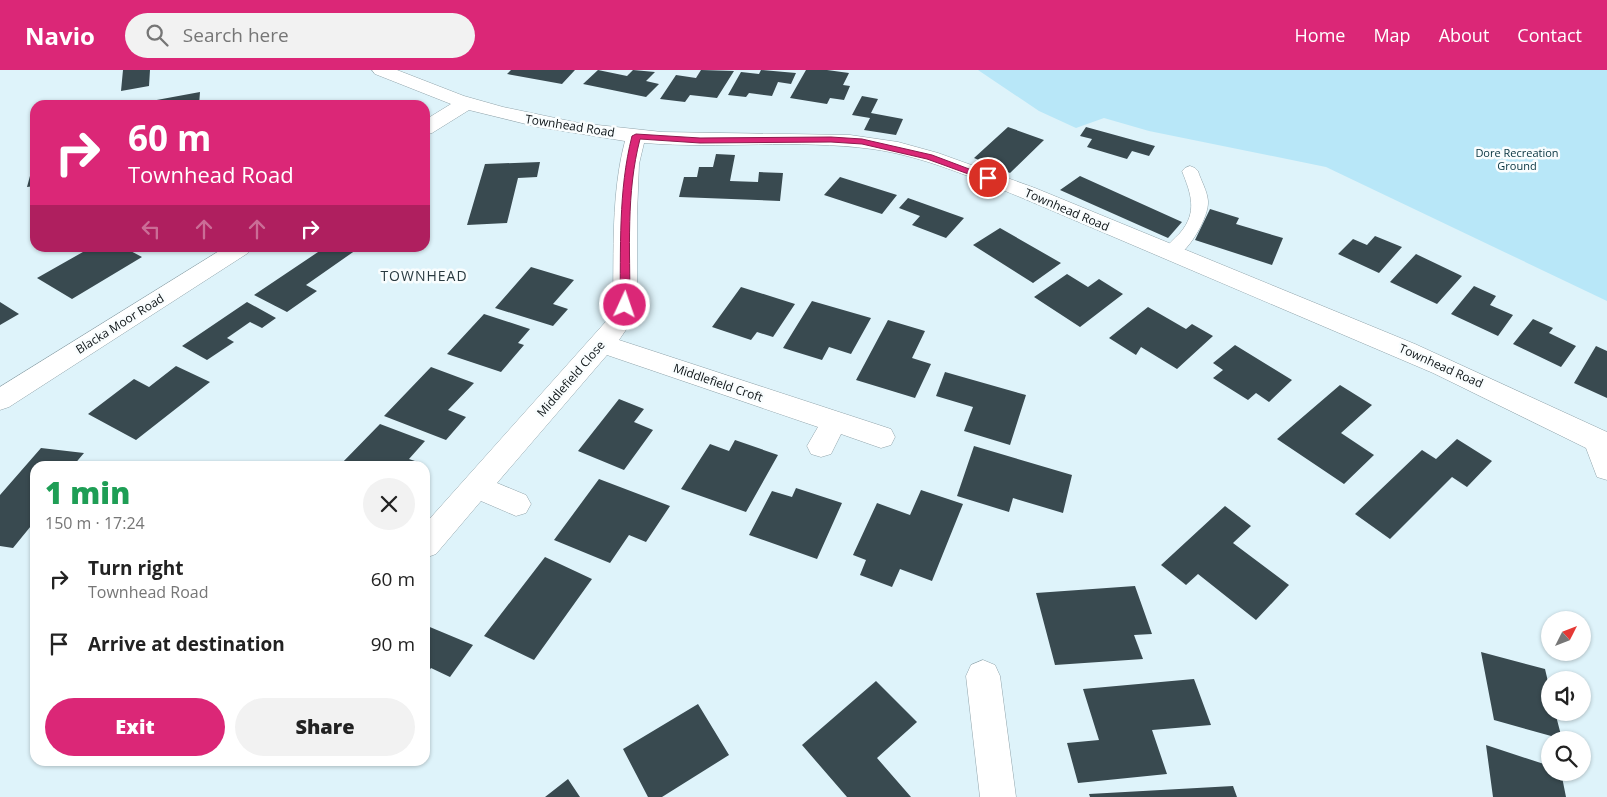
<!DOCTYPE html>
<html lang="en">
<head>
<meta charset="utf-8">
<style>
  :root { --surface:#fff; --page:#f2f2f2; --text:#222; --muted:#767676; --accent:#db2777 }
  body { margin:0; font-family:"Open Sans",sans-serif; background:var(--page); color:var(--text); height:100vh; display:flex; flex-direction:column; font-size:19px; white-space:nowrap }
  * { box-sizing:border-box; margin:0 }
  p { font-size:16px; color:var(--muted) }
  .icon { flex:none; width:28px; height:28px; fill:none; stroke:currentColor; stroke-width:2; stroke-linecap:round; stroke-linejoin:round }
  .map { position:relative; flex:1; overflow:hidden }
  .panel { position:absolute; left:30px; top:391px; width:400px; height:305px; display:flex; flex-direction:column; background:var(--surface); border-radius:15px; box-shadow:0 1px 4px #0004 }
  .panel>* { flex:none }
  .guide { position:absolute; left:30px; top:30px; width:400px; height:152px; border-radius:15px; box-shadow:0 1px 4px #0004; background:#db2777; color:#fff; overflow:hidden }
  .needle { width:32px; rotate:48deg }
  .controls { position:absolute; left:1541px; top:541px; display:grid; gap:10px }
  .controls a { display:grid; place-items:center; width:50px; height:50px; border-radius:50%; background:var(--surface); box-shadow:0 1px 4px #0004; font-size:25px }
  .pin { position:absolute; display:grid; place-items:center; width:42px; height:42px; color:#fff; margin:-21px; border:2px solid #fff; border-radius:50%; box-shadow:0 1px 5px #0007 }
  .me { position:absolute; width:55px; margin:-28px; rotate:3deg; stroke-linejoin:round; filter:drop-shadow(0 0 4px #0008) }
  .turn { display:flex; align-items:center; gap:18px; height:105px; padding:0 15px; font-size:22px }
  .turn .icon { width:65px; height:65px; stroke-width:2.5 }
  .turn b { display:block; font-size:35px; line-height:42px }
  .lanes { display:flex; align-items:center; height:48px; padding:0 15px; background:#0003; justify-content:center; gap:25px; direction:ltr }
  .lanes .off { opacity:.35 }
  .round { display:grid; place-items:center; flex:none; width:52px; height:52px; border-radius:26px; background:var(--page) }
  .summary { display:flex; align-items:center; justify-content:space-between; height:85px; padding:0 15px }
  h1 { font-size:30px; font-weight:800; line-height:38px; color:#1e9e55 }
  .cta { display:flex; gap:10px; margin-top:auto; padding:10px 15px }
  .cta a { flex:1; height:58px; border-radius:30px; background:var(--accent); color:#fff; font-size:20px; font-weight:800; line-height:58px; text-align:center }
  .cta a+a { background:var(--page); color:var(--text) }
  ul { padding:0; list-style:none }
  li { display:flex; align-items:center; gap:15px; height:65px; padding:0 15px }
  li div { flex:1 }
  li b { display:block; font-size:19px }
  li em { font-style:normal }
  header { display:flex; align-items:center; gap:30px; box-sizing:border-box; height:70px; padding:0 25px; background:var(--accent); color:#fff }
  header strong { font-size:24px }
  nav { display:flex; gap:28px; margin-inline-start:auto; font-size:18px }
  .search { width:350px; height:45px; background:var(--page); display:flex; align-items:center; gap:12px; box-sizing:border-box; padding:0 18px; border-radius:28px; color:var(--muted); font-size:19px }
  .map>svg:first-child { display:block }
  .green { fill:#b8e7f8 }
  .building { fill:#394a50 }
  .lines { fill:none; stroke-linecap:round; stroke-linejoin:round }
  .lane-casing { stroke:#91a4ab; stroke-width:1 }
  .street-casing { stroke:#91a4ab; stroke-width:1 }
  .lane { fill:#fff; fill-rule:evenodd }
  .street { fill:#fff; fill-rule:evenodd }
  .route { fill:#db2777; stroke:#8e194d }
  .labels { text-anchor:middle; stroke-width:5; stroke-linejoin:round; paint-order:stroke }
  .far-park-label { font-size:11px; fill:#06323e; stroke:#f9fdfe }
  .street-label { font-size:12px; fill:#0d1417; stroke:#f9fdfe }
  .neighbourhood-label { font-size:14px; letter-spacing:1px; fill:#293a40; stroke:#f9fdfe }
</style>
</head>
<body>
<header>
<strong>Navio</strong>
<div class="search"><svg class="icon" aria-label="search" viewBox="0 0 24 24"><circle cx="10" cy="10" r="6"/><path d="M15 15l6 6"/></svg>Search here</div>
<nav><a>Home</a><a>Map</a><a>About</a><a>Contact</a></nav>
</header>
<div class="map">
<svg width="1607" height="727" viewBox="0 0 1607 727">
  <rect width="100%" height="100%" fill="#def3fa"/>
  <!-- green -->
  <path class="green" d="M978,0h629v231l-281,-134 -177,-36 -45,-13 -28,10 -37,-17z"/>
  <!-- building -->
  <path class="building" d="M123,0h27l-1,16 -28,5z
    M511,0h64l-13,14 -55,-10z
    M598,0l29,6 6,-6 22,2 -9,9 13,3 -13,13 -63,-13z
    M701,0l33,1 -17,27 -27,-3 -5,7 -25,-3 16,-24 20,3z
    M761,0l35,3 -5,11 -13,-2 -6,14 -23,-3 -3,4 -18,-2 13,-23 18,2z
    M806,0h21l22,3 -6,12 7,1 -6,14 -14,-2 -3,6 -37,-6z
    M200,22l-1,13h-64v-1z
    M862,26l16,3 -7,14 32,6 -7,16 -32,-5 6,-12 -18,-3z
    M1008,57l36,13 -34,33 -36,-15z
    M1086,57l69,19 -6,10 -17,-5 -5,8 -40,-12 5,-8 -12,-3z
    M716,84l19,1 -5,26 28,1 1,-10 24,1 -3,28 -101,-4 5,-20h13l2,-10h14z
    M34,91l1,25 -8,1z
    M540,92l-3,15 -19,1 -11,45 -40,2 18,-61z
    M1080,106l102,46 -14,16 -108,-48z
    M840,107l57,18 -15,19 -58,-19z
    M908,128l56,20 -18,20 -34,-13 8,-9 -21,-8z
    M1210,139l29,9 -3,6 47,14 -11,27 -77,-25z
    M1000,158l61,35 -28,20 -60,-38z
    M1375,166l27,11 -23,26 -41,-19 15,-15 14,6z
    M90,178h35l17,9 -70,42 -35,-21z
    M324,178h27l5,2 -50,35 11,6 -30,21 -33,-17z
    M1416,184l46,22 -25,28 -47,-22z
    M531,197l43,13 -21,24 15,5 -15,17 -58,-18z
    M1067,204l21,13 11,-8 24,15 -43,33 -46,-30z
    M1474,216l22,10 -6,9 23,10 -15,21 -47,-22z
    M741,217l54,17 -22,33 -16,-5 -6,8 -39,-13z
    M812,231l59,17 -20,36 -22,-7 -7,13 -39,-12z
    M0,232l19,12 -19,11z
    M247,232l29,16 -14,10 -12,-6 -23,16 7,4 -27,18 -25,-14z
    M1148,237l38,22 6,-5 21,12 -36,33 -36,-22 -5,8 -27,-17z
    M484,244l46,15 -12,14 6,2 -23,27 -54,-18z
    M1533,249l20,9 -4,5 27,13 -15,21 -48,-23z
    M888,250l37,11 -13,27 19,6 -16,34 -59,-18z
    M1235,275l57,35 -23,22 -13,-9 -8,7 -35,-22 10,-8 -10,-7z
    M1596,276l11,5v47l-33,-15z
    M176,296l34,16 -74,58 -48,-26 46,-35 15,8z
    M431,297l43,16 -26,27 18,7 -20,23 -62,-24z
    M945,302l81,23 -16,50 -46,-14 9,-24 -37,-11z
    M1340,315l32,20 -31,28 33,22 -30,29 -67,-45z
    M619,329l25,10 -10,13 19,8 -29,40 -46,-19z
    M380,354l45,17 -16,18 9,3 -3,4h-76z
    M1457,369l35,22 -25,26 -15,-10 -62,62 -35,-25 67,-64 14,9z
    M735,370l43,15 -32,57 -65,-23 29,-45 19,7z
    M974,376l98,29 -9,38 -50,-15 -4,14 -52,-16z
    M41,378l43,5 -11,13h-38v55l-22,27 -13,-2v-51z
    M599,409l71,27 -24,36 -17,-7 -19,28 -56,-23z
    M796,418l46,15 -25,56 -68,-24 23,-44 20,6z
    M921,420l42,14 -31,77 -32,-12 -8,18 -32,-12 6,-15 -13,-5 24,-52 33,12z
    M1225,436l26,20 -18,17 56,42 -33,35 -58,-46 -12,11 -25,-20z
    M545,487l47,22 -58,81 -50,-24z
    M1135,516l17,48 -18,1 9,24 -88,6 -19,-72z
    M425,555l48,20 -23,32 -19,-9 -6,9z
    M1481,582l64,17 5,21v22h5l7,27 -68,-19z
    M1194,609l17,46 -59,5 15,44 -89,9 -11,-40 32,-3 -16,-51z
    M876,611l41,41 -40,36 34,39h-64l-45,-52z
    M698,634l31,51 -67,42h-14l-25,-48z
    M1486,675l64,21v6h11l5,25h-73z
    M568,709l12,18h-35z
    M1233,716l4,11h-147l-1,-3z"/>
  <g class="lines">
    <defs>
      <path id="lane" d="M1190,96l5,2 3,3c3,10 9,19 10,30 1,16 -18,48 -32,56 -4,2 -8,1 -12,0l-2,-4c5,-8 12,-14 18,-20 18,-21 11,-39 2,-62l3,-3z"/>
      <path id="street" d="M372,0h25l67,26 39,11 76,16 83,9 188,3 48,7 40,11 97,35 380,156 192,88v48l-10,-3 -11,-29 -153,-75 -413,-176c-47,-19 -97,-41 -148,-48 -75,-10 -152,0 -228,-6l-5,21 -2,51v90l-5,16 -13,19 272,89 4,8 -4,8 -10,3 -40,-14 -10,20 -10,3 -10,-3 -4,-8 11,-19 -211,-72 -110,128 29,12 5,9 -5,9 -10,3 -35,-15 -45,53 -11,4v-34l184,-206 4,-13c1,-54 -2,-111 12,-164l-87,-14 -69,-17 -37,23 -7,2v-15l26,-16 -76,-30z
        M224,178h27l-3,5 -239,154 -9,3v-23z
        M983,590l12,5 5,11 16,121h-36l-14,-121 5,-11z"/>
    </defs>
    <!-- lane casing -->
    <use href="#lane" class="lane-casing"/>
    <!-- street casing -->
    <use href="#street" class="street-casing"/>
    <!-- lane -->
    <use href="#lane" class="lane"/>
    <!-- street -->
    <use href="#street" class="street"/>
  </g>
  <!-- route -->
  <path class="route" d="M636,64l64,4 131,-1 31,2 70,16 61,23 -8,2 -58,-21 -65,-15 -31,-2 -131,1 -60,-4c-14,54 -10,111 -10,166l-5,4 -5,-4c1,-56 -2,-114 12,-169z"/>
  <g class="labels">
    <!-- far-park labels -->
    <g class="far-park-label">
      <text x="1517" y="87">Dore Recreation<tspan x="1517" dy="13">Ground</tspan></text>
    </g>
    <!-- street labels -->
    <g class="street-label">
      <text transform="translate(570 56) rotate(9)" y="4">Townhead Road</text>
      <text transform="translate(1067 140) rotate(23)" y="4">Townhead Road</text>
      <text transform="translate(120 254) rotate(-32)" y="4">Blacka Moor Road</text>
      <text transform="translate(1441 296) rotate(24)" y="4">Townhead Road</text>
      <text transform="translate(571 309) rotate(-49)" y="4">Middlefield Close</text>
      <text transform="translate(718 313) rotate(19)" y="4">Middlefield Croft</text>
    </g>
    <!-- neighbourhood labels -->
    <g class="neighbourhood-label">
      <text x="424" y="211">TOWNHEAD</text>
    </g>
  </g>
</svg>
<div class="controls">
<a><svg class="needle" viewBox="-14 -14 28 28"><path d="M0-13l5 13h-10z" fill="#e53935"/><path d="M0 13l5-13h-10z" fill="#767676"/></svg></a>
<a><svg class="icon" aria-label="sound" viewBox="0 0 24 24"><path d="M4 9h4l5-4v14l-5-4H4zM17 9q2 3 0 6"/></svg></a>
<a><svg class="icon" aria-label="search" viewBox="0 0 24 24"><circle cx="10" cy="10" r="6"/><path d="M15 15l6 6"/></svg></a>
</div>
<div class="pin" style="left:988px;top:108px;background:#d93025"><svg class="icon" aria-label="arrive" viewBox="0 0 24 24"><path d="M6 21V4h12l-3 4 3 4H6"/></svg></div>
<svg class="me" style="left:625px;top:235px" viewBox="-20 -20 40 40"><circle r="17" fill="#db2777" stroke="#fff" stroke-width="3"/><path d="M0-11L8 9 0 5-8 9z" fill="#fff"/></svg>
<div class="guide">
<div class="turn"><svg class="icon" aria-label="right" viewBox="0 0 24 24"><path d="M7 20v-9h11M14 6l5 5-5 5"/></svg><div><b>60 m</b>Townhead Road</div></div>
<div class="lanes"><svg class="icon off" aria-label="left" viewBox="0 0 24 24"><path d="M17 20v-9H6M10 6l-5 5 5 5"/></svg><svg class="icon off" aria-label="ahead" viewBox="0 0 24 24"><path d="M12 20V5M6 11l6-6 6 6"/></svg><svg class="icon off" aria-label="ahead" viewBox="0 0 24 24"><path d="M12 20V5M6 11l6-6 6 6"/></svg><svg class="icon" aria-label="right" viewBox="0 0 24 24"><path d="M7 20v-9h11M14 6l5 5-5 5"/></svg></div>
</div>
<section class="panel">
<div class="summary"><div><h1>1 min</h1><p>150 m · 17:24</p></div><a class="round"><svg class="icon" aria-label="close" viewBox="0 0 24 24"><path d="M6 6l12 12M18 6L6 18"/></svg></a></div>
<ul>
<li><svg class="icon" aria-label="right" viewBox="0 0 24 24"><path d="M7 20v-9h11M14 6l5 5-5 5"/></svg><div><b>Turn right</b><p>Townhead Road</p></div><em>60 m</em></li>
<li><svg class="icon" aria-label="arrive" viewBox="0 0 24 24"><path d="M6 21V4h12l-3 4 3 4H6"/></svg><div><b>Arrive at destination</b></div><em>90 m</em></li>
</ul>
<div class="cta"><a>Exit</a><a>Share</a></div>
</section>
</div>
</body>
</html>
